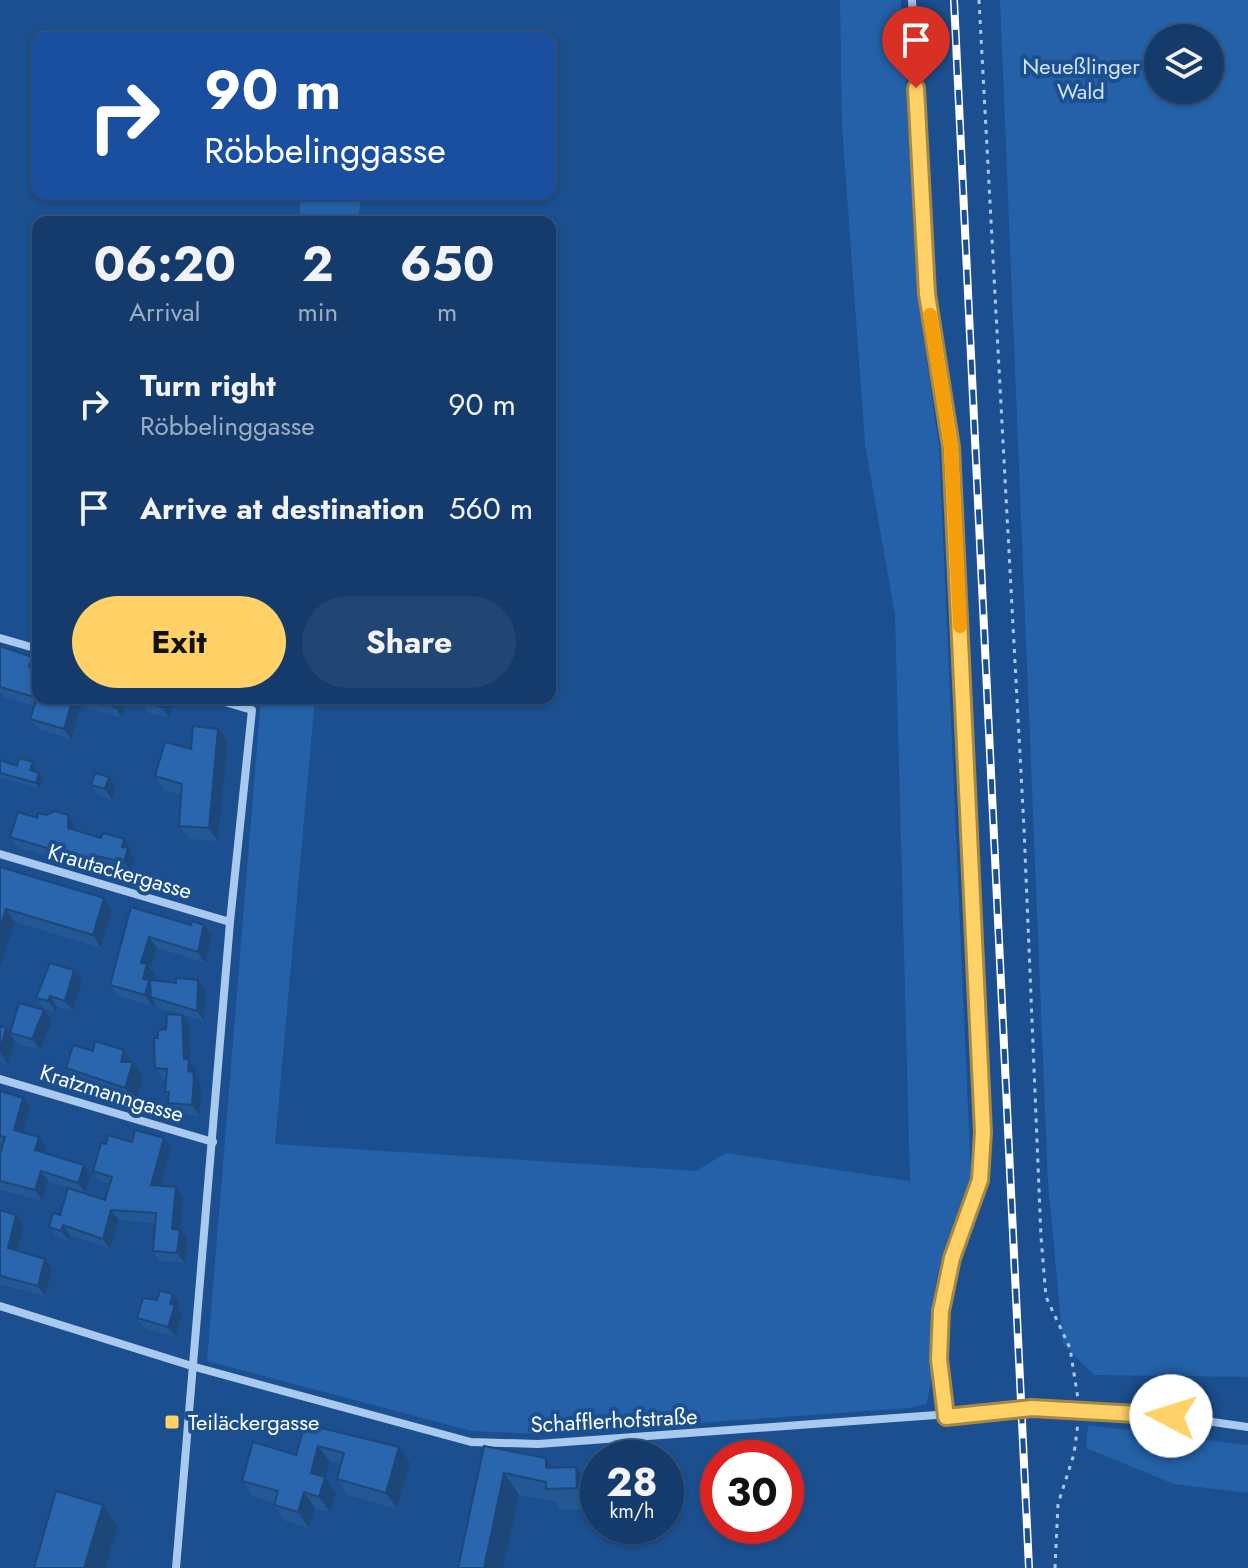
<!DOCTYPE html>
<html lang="en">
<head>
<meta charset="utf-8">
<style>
  :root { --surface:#143b6b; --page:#214673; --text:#f1f3f6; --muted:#9dadc1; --line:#33557e; --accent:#ffd166 }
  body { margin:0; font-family:Jost,sans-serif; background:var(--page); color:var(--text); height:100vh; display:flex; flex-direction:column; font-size:30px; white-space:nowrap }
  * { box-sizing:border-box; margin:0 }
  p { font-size:26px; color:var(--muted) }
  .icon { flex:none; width:44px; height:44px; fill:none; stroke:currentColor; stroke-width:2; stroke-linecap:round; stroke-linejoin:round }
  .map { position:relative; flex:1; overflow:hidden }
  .drawer { position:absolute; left:32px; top:216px; width:524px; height:488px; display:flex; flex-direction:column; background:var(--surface); border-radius:16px; box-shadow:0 2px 6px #0004,0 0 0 2px var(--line) }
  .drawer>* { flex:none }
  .hud { position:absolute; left:32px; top:32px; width:524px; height:168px; border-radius:16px; box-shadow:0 2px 6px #0004,0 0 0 2px var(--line); background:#1a4fa0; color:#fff; overflow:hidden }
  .buttons { position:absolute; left:1144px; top:24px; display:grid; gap:16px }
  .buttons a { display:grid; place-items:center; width:80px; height:80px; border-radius:50%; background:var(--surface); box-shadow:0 2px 6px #0004,0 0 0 2px var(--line); font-size:40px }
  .speed { position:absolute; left:580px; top:1440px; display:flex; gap:16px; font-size:40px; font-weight:700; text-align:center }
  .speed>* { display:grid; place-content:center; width:104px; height:104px; border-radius:50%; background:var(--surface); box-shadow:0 2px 6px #0004,0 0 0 2px var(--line); line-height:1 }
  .speed small { font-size:20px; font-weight:400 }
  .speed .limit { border:12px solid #d22; background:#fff; color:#111 }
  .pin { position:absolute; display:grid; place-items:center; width:68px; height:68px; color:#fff; margin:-82px -34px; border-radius:50% 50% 50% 0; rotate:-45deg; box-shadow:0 0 8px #0007 }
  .pin .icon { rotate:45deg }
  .me { position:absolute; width:88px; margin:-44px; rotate:275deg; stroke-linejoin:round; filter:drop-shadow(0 0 6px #0008) }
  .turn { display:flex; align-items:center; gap:28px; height:168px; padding:0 40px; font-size:36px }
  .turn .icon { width:104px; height:104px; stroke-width:2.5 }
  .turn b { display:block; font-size:56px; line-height:68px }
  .eta { display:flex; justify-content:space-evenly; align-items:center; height:136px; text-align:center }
  .eta b { font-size:48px; font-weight:700; line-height:56px }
  .primary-button { display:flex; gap:16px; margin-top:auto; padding:16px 40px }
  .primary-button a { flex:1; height:92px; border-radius:48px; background:var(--accent); color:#111; font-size:32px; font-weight:700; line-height:92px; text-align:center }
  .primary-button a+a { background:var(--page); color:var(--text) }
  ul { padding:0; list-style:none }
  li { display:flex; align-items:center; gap:24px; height:104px; padding:0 40px }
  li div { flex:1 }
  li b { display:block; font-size:30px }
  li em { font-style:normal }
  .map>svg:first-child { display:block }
  .green { fill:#2461a8; fill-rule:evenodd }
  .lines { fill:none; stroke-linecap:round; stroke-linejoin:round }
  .path { stroke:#a9c9ee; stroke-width:3; stroke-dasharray:4 6; stroke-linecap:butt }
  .street { stroke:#a9c9ee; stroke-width:8 }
  .rail-casing { stroke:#fff; stroke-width:8 }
  .rail { stroke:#1b4f8f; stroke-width:5; stroke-dasharray:15; stroke-linecap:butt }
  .wall { fill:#245895 }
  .shaded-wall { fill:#1d4779 }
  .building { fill:#2a66ad; stroke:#1d4779; stroke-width:2 }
  .route-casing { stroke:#a68842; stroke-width:20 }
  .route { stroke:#ffd166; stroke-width:14 }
  .slow { stroke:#f59e0b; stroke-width:14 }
  .poi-dot { fill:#ffd166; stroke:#1b4f8f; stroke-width:3 }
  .labels { text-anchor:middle; stroke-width:8; stroke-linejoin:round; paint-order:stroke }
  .park-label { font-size:22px; fill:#cfe3fa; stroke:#1b4f8f }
  .street-label { font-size:22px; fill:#fff; stroke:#1b4f8f }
  .poi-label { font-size:22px; fill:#fff; stroke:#1b4f8f; text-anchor:start }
</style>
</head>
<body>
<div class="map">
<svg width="1248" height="1568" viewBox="0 0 1248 1568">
  <rect width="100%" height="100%" fill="#1b4f8f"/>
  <!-- green -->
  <path class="green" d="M840,0h61l16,292 22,154 32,730c-11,35 -31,75 -36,112 -4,36 2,83 -9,116l-16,4 -369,26 -69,-3 -265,-70 54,-663h54l-40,446 421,27 30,-18 184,28 -15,-566 -30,-171 -23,-318z
    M1000,0h248v1377l-154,-2 -31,-31 -15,-161zM1158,38h52v52h-52z
    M301,194h60l-3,28h-59z
    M1088,1425l160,20v48l-74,-9 -88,-36z"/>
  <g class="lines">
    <!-- path -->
    <path class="path" d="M979,0l45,828 17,409 5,60 24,51 8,51
      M1055,1568l3,-64 16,-50 4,-31"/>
    <!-- street -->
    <path class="street" d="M912,0l15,294 24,153 32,685 -3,48 -28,78 -11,53 -2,48 7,58
      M0,638l38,11
      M0,854l230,68
      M0,1079l213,63
      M0,1306l195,61 276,75 67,2 494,-36 139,8 77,11
      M176,1568l54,-646 22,-212 -41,-12"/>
    <defs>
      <path id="rail" d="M954,0l75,1568"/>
    </defs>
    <!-- rail casing -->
    <use href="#rail" class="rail-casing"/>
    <!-- rail -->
    <use href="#rail" class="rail"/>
  </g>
  <!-- wall -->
  <path class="wall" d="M0,644l38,54h90l-6,20 -41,-12 -10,33 -33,-10 -8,-10 4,-13 -30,-9 -4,-5z
    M141,702l31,5 -3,11 -20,-5z
    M218,729l10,13 -10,99 -29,-2 -10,-13 3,-31 -18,-5 -9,-14z
    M0,760l17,6 16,-4 3,6 -1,4 8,7 -4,10 -39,-12z
    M109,777l7,11 -4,12 -13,-4 -8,-11z
    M46,815h22l7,10v5l26,8 23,1 7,10 -1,3 5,6 -4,14 -28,-6 -2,6 -84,-25 -7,-10 27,-19z
    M0,867l112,43 -11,38 -86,-26 -15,44z
    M131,907l60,18h13l8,10 -7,28 -48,-15 -7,20 5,7 -2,6 23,2 22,-3 8,10 -2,31 -45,-13 -5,-7 -2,5 -34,-10 -8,-11z
    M82,981l-9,30 -16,-4 -1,5 -12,-4 -8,-10z
    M182,1015l7,10 2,38 6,8 -1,5 4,6 2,8 -3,26 -24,-3 -7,-10v-6l-3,-5 1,-13h-3l-8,-11 11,-39z
    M52,1021l-12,29 -22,-6 -8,-11z
    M0,1026l6,2 9,12 -7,25 -8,-3z
    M124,1050l19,27 -7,26 -60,-20 -10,-15 27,-17z
    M0,1091l30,17 -7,25 16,4 7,10 -2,6 40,12 7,11 -6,17 -37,-12 -6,20 -42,-11v-36l3,-10 -3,-1z
    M164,1138l7,10 -11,38 16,1 7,11 -3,32 7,10 -2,23 -25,-2 -7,-10 2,-28 -36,-3 -9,29 -40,-14 -1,6 -13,-4 -7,-10 11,-12 45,-15 5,-16 -10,-3 -7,-10 13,-27z
    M0,1210l16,5 8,10 -7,26 35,19 -7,26 -45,-12z
    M180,1304l-2,6 4,5 -7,22 -31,-9 -7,-10z
    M305,1424l94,23 11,16 -13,46 -49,-14 -11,-16 4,-15 -11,-3 -5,16 11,16 -6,19 -15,-4 -6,20 -24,-7 -11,-16v-2l-21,-7 -11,-15 54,-26z
    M484,1446l62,12 6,10 39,20 1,21 -31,1 -5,-8 -37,-7z"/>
  <!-- shaded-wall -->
  <path class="shaded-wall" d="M32,657l6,10v3l-9,-3z
    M73,698h3l5,8 -10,33 -7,-10z
    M118,698h10l-6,20 -7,-11z
    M164,698h2l6,9 -3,11 -7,-11z
    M218,729l10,13 -10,99 -9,-13z
    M33,762l3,6 -2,8 -4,-6z
    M39,773l4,6 -4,10 -3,-6z
    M109,777l7,11 -4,12 -7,-11z
    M68,815l7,10v13l-7,-10z
    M124,839l7,10 -1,3 5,6 -4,14 -7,-10 -2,-15z
    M96,856l7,10 -2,6 -7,-10z
    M104,898l8,12 -11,38 -8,-13z
    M6,909l9,13 -15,44v-38z
    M204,925l8,10 -7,28 -7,-11z
    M149,937l8,11 -7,20 5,7 -3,9 -1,13 3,4 -2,5 -7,-11 -4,-32z
    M74,970l8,11 -9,30 -8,-10z
    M198,980l8,10 -2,31 -7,-10z
    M50,996l7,11 -1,5 -8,-11z
    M44,1010l8,11 -12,29 -8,-11z
    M182,1015l7,10 2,38 6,8 -1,5 4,6 2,8 -3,26 -7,-11 -4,-34 -4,-12z
    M6,1028l9,12 -7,25 -8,-12z
    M124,1050l19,27 -7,26 -11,-15 -4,-26z
    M23,1098l7,10 -9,32 -7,-10z
    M39,1137l7,10 -4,13 -7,-10z
    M164,1138l7,10 -13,47 -7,-10z
    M84,1165l7,11 -6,17 -7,-10z
    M41,1171l7,10 -6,20 -7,-11z
    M176,1187l7,11 -3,32 7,10 -2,23 -8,-10 -5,-24z
    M111,1210l8,10 -9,29 -7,-10z
    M16,1215l8,10 -9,34 -7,-11z
    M63,1225l7,10 -1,6 -8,-10z
    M45,1259l7,11 -7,26 -7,-10z
    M173,1294l7,10 -2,6 4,5 -7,22 -7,-10 2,-23z
    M318,1446l12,15 -5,16 11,16 -6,19 -11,-15 -8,-24z
    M399,1447l11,16 -13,46 -11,-16z
    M546,1458l15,22v10l-15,-22z
    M576,1467l15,21 1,21 -15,-21z
    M504,1473l15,22 -16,73h-19z
    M304,1492l11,16 -6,20 -11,-16z
    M103,1505l15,22 -13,41h-21z"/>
  <!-- building -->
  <path class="building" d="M0,644l2,3 30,10 -3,10 9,3v28h35l-9,31 -34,-10 7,-21 -37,-11z
    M84,698h34l-3,9z
    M142,698h22l-2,9 -21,-5z
    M193,726l25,3 -9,99 -30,-2 3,-42 -27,-8 10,-34 26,7z
    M19,758l14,4 -3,8 9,3 -3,10 -36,-10v-13l17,6z
    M95,773l14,4 -4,12 -14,-4z
    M55,811l13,4v13l33,10 2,-5 21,6 -2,8 6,1 -4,14 -28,-6 -2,6 -84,-25 8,-25 19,6 1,-5 8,2z
    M0,867l104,31 -11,37 -87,-26 -6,19z
    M131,907l60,18 1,-4 12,4 -6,27 -49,-15 -8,26 6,1 -4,15 6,1 -4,15 -35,-10z
    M50,963l24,7 -9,31 -15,-5 -2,5 -12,-3z
    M176,978l22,2 -1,31 -46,-14 -1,-17 26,3z
    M19,1003l25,7 -12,29 -22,-6z
    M167,1014l15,1 2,44 5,1 -1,11 5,1 1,7 -2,26 -24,-2 1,-11h-4l2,-23 -12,-1 -1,-30h4v-8l8,-1z
    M0,1026l6,2 -6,23z
    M95,1041l29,9 -3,12h12l-8,26 -59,-20 7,-23 20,6z
    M0,1091l23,7 -9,32 25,7 -4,13 49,15 -6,18 -37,-12 -6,19 -35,-9v-27l5,-17 -5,-1z
    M135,1130l29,8 -13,47 25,2 -4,42 8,1 -3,23 -24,-2 3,-38 -45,-3 -8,29 -40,-14 -2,6 -12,-4 4,-14 7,2 8,-27 37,12 7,-23 -19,-6 8,-28 5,1 2,-9 24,7z
    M0,1210l16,5 -8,33 37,11 -7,27 -38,-10z
    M160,1291l13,3 -3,10 5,1 -7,22 -31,-9 6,-20 14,2z
    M305,1424l94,23 -13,46 -49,-14 7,-26 -26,-7 -7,27 14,4 -6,20 -15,-5 -6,20 -24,-7 4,-14 -36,-10 11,-39 43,13z
    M484,1446l62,12v10l30,-1 1,21 -31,1v-7l-42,-9 -20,95h-26z
    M56,1491l47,14 -19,63h-50z"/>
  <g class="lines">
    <defs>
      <path id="route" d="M916,88l11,206 24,153 32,685 -3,48 -28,78 -11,53 -2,48 7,58 86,-9 139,8"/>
    </defs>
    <!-- route casing -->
    <use href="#route" class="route-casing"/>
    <!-- route -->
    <use href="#route" class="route"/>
    <!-- slow -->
    <path class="slow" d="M930,315l21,132 9,179"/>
  </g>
  <!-- markers -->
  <rect class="poi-dot" x="164" y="1414" width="16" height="16" rx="4"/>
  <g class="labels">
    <!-- park labels -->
    <g class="park-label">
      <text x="1081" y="74">Neueßlinger<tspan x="1081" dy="25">Wald</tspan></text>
    </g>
    <!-- street labels -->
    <g class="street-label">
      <text transform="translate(120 871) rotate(16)" y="8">Krautackergasse</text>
      <text transform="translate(112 1093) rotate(17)" y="8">Kratzmanngasse</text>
      <text transform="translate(614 1420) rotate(-3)" y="8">Schafflerhofstraße</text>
    </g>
    <!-- poi labels -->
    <g class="poi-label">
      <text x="188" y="1430">Teiläckergasse</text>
    </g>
  </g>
</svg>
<div class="buttons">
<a><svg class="icon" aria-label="layers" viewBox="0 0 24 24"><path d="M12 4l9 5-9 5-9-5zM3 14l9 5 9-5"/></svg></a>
</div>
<div class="speed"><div>28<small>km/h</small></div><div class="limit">30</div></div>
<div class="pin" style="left:916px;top:88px;background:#d93025"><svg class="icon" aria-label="arrive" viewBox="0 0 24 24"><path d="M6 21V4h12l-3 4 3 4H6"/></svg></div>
<svg class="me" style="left:1171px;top:1416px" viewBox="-20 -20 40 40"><circle r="19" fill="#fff"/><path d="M0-13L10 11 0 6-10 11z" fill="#ffd166"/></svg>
<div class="hud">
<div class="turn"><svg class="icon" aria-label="right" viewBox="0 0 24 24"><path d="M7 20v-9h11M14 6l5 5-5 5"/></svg><div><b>90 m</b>Röbbelinggasse</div></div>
</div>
<section class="drawer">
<div class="eta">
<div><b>06:20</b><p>Arrival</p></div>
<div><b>2</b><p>min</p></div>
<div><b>650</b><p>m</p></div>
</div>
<ul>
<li><svg class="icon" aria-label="right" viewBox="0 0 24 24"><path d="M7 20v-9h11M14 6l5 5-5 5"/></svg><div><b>Turn right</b><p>Röbbelinggasse</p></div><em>90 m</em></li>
<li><svg class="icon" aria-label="arrive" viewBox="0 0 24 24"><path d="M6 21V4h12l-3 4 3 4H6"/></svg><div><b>Arrive at destination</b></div><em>560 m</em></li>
</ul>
<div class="primary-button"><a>Exit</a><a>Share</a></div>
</section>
</div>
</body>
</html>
